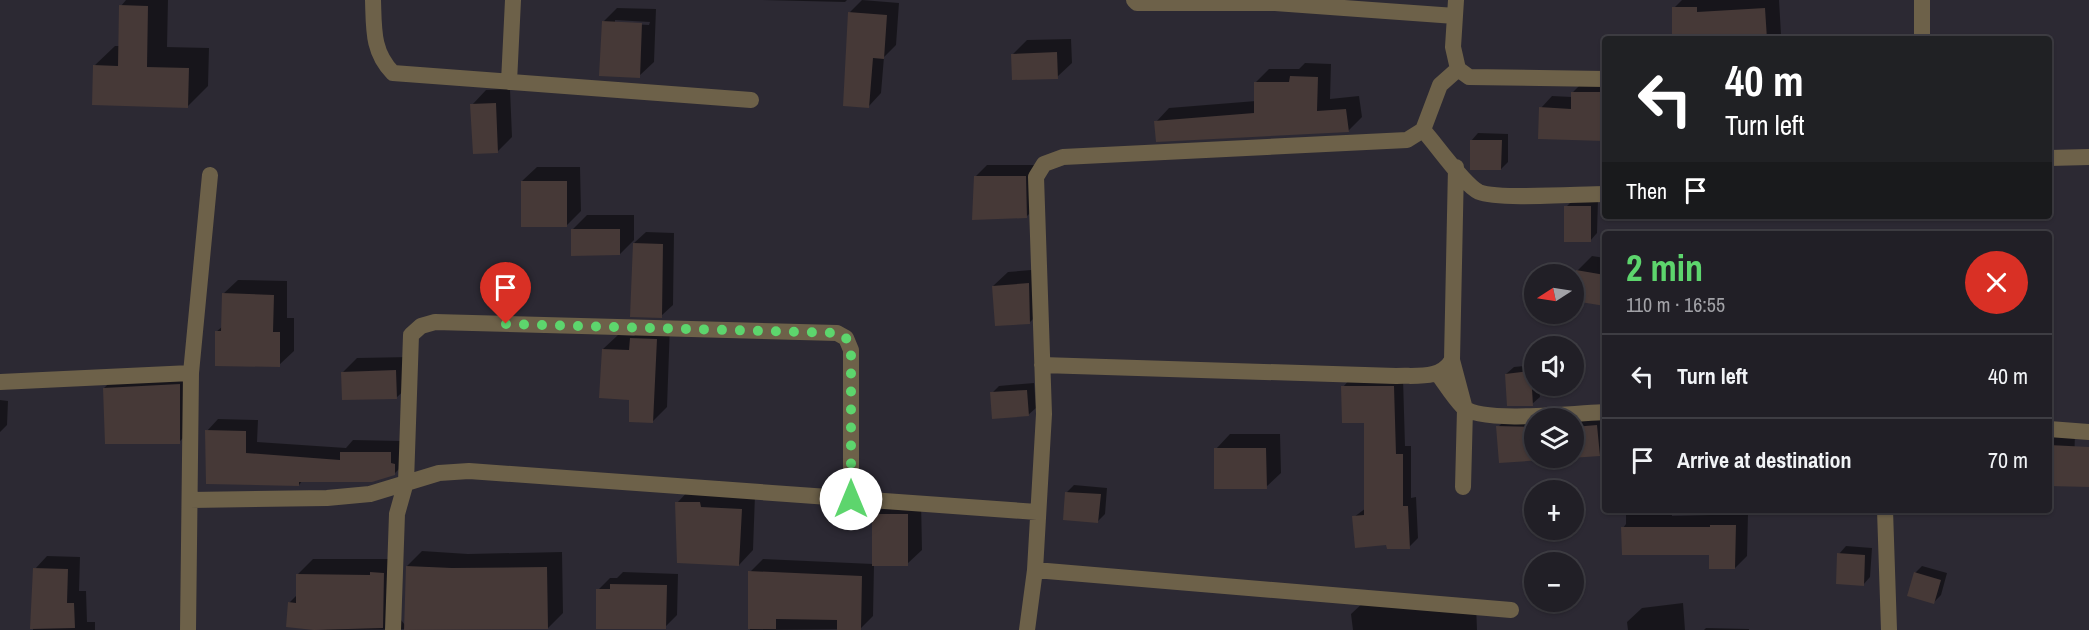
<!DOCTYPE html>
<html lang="en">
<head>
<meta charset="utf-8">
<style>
  :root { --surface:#211f26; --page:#2d2c32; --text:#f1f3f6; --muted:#a2a2a7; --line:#3e3d43; --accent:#5dd56d }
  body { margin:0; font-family:"Archivo Narrow",sans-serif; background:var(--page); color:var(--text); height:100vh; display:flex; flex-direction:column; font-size:22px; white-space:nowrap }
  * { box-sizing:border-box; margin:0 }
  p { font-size:20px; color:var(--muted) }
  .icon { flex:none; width:33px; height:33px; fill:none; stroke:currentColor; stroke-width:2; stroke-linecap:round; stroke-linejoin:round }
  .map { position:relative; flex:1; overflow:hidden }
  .side { position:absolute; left:1602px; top:231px; width:450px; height:282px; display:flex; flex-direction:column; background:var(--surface); border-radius:6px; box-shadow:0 2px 4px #0004,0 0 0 2px var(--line) }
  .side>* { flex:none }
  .hud { position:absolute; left:1602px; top:36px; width:450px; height:183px; border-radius:6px; box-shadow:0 2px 4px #0004,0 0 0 2px var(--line); background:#202124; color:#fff; overflow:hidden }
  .needle { width:39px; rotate:258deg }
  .fabs { position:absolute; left:1524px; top:264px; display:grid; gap:12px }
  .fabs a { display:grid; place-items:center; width:60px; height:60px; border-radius:50%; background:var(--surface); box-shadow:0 2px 4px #0004,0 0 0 2px var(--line); font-size:30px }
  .pin { position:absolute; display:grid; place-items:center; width:51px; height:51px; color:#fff; margin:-62px -26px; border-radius:50% 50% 50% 0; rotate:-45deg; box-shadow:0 0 6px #0007 }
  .pin .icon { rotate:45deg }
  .me { position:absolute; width:66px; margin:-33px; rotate:0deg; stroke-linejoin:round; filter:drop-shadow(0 0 4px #0008) }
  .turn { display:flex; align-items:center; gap:21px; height:126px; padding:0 24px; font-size:27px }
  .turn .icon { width:78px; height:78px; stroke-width:2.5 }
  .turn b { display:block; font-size:42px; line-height:51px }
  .then { display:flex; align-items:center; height:57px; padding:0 24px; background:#0003; gap:12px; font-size:22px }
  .round { display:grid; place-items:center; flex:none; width:63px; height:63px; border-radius:32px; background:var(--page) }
  .summary { display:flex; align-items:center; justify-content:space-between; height:102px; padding:0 24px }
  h1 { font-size:36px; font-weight:700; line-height:45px; color:var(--accent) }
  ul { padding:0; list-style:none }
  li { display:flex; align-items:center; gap:18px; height:84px; padding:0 24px; border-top:2px solid var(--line) }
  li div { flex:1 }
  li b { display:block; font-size:22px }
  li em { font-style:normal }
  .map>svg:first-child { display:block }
  .shadow { fill:#0007; fill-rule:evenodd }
  .building { fill:#463937 }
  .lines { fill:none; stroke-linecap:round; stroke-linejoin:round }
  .minor { stroke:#6d6149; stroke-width:16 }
  .route { stroke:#5dd56d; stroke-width:10; stroke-dasharray:0 18 }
</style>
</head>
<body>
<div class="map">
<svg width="2089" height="630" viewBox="0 0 2089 630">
  <rect width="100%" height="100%" fill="#2c2933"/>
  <!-- shadow -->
  <path class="shadow" d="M126,0h42l-1,47 42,1 -1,38 -20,20 -94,-40 21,-20h5l1,-40z
    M760,0h87l-2,2z
    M862,0l37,3 -3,42 -12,12 -3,36 -12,13 -19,-94z
    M1682,0h97l2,34 -5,5h-102v-31z
    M617,8l39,1 -2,53 -15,14 -36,-54zM615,20l35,2 -1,3 -34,-2z
    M1071,39l1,24 -15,14 -44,-23 14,-14z
    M1305,63l26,1 -1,35 29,-3 3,21 -14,14 -192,-9 13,-14 87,-7v-19l13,-13h30z
    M1584,81h21v58l-64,-31 11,-12 20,1v-4z
    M510,89l2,48 -14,14 -26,-46 14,-15z
    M1478,133l30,1v28l-7,7 -30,-28z
    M987,165h50l1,40 -12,12 -51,-40z
    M537,167h43l1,44 -14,14 -45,-44z
    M1573,200h25l-1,33 -7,8 -24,-34z
    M587,215h47v28l12,-11 28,1 -1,72 -12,11 -29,-1 2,-75 -14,14 -47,-25z
    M1592,256l13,2 -2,47 -29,-5 3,-29z
    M1043,269l1,39 -14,14 -37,-36 15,-14z
    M238,280l49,1v37h7v33l-15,14 -63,-33 7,-6v-32z
    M646,324l24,1 -3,82 -15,15 -21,-24 -28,-49 15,-14 16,1z
    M410,357l1,27 -15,14 -53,-26 14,-14z
    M1534,365v21h5l1,11 -8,7 -26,-30 8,-7z
    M194,370l-1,58 -14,14 -75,-54 15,-14z
    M1351,378h52l2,68h6v52l5,-1 2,41 -9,9 -21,-4 -34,-26 12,-9v-87l-23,-34z
    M1034,383l2,25 -8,7 -36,-22 7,-7z
    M0,400l8,1 -1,24 -7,7z
    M218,419l40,1 -1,22 89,6 7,-8 49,1 4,21 -12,12 -92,7 -3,4 -92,-54z
    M1534,419v39h26l-59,3 -3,-34 7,-7z
    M1604,419l1,30 -6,6 -25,2v-36z
    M2049,431l26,1 -1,39 -25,14z
    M1230,434h50l1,39 -15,14 -50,-38z
    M1074,485l33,3 -2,26 -7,7 -31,-29z
    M691,488l64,7 -2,55 -14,15 -62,-62z
    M888,500h33l1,50 -15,14 -33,1 -1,51 -13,13 -110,1v-58l13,-13 110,5v-49z
    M1626,510h46v6l76,-2 -1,42 -12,12 -24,-15 -88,-25 3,-4z
    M1846,546l26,2 -2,29 -7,8 -24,-31z
    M422,551l46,3 94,-2 1,61 -15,15 -221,2 -40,-4 2,-23 8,-8 1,-21 15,-15h86l-2,56 8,10 2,-59z
    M47,556l33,1 -1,34h7l1,31h8v8h-62l2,-61z
    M1922,566l25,7 -6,22 -7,7 -19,-29z
    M623,572l55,2 -1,41 -12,12 -67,-37 12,-12h7z
    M1366,600l110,3 1,27h-124l-2,-16z
    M1683,603l2,27h-57l-1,-8 15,-14z
    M1706,628l43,1v1h-45z"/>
  <!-- building -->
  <path class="building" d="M119,5l29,1 -1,61 42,1 -1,40 -96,-3 1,-40 25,1z
    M1672,7h25v5l68,-4 2,31h-95z
    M848,12l39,3 -3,44 -11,-1 -4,50 -26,-2z
    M602,21l40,2 -2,55 -41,-2z
    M1057,52l1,27 -46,1 -1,-26z
    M1290,76l28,1 -1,34 29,-2 3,23 -193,10 -2,-21 100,-8v-31h35z
    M1571,92h34v49l-67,-2 1,-32 32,2z
    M496,103l2,50 -25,1 -3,-50z
    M1470,140h32l-1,30h-31z
    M974,176h52l1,42 -55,2z
    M521,181h46v46h-46z
    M1564,206h27v36h-27z
    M571,229h49v26l-49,1z
    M633,243l30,1 -1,74 -32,-1z
    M1576,270l29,5v31l-31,-5z
    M1029,283l1,41 -35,2 -3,-40z
    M222,293l52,2 -1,37h7v35l-65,-1v-35h6z
    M630,338l27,1 -4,84 -24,-1v-22l-30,-2 3,-49 27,1z
    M396,370l1,29 -55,1 -1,-28z
    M1531,371l2,35h-26l-2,-32z
    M180,384v60h-75l-2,-56z
    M1341,386h53l2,68h7v52h5l2,43h-23l-1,-4 -31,3 -3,-32 12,-1v-92h-22z
    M1027,390l2,26 -37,3 -2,-27z
    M1597,425l3,31 -101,7 -3,-37 38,1v31h40v-31z
    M205,430l41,1v22l94,7v-8h51v11l4,1v11l-23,7h-73v4l-93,-2z
    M2049,445l40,2v40l-40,-1z
    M1214,448h52l1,41h-53z
    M1065,492l36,2 -3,29 -35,-3z
    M675,502h25l1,5 41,2 -3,57 -62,-3z
    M872,514h36v52h-36z
    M1710,525h26l-1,44h-26v-14h-87l-1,-28h89z
    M1837,553l28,2 -1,31 -28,-2z
    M406,566l46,2 95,-1 1,62 -144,1z
    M33,568l35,1 -1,34h7l1,25 -45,1z
    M748,571l114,5 -1,54h-24v-10l-61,-1v10h-28z
    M370,572l14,1 -1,55 -69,2 -28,-3 2,-25 8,1v-29l74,1z
    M1914,572l27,8 -7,24 -27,-8z
    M610,584l57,1 -1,44h-70v-40h14z"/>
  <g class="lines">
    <!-- minor -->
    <path class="minor" d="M373,0c1,28 -1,52 20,73l358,27
      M1134,0l3,3h138l180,13
      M1456,0l-3,47 5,22 11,8 136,2
      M1922,39v-39
      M509,82l4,-82
      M1423,130c13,14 41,55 56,62 19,8 101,2 126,2
      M2049,158l40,-1
      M1452,360l13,49 -2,78
      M1042,365l354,11c21,-1 44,4 56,-16l4,-193
      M1438,374c8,11 16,24 25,33 18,17 115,6 142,5
      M0,382l191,-9
      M2049,429l40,3
      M190,500l137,-2 43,-4 69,-21 30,-2 568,41
      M1885,510l4,120
      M1035,570l476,40
      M188,630l3,-257 19,-198
      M393,630l4,-116 9,-32 5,-147 10,-9 14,-4 402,11 9,5 5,12v149
      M1027,630l8,-60 9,-156 -8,-237 8,-13 19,-7 344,-17 16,-10 17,-45 18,-16"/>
  </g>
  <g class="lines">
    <!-- route -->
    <path class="route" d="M506,324l331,9 9,5 5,12v149"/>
  </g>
</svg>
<div class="fabs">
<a><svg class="needle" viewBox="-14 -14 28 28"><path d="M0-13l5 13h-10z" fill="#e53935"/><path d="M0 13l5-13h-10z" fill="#a2a2a7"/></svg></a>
<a><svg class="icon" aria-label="sound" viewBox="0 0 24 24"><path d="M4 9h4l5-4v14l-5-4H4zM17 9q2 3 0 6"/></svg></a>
<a><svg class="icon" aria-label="layers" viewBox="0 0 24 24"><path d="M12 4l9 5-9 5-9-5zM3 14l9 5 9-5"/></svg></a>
<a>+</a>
<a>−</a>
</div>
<div class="pin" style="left:506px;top:324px;background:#d93025"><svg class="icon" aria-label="arrive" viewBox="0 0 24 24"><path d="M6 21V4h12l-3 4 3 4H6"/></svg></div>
<svg class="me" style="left:851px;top:499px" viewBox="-20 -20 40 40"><circle r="19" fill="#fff"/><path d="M0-13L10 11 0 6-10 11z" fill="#5dd56d"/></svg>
<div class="hud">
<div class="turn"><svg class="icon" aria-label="left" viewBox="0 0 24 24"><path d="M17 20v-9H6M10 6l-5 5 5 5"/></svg><div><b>40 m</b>Turn left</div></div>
<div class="then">Then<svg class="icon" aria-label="arrive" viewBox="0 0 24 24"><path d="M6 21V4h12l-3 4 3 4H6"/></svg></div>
</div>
<section class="side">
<div class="summary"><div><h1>2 min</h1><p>110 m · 16:55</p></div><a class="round" style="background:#d93025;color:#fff"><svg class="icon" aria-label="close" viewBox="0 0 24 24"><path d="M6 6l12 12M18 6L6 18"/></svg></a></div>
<ul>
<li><svg class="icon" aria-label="left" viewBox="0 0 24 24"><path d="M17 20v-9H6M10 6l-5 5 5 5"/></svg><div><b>Turn left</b></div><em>40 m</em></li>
<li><svg class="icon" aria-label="arrive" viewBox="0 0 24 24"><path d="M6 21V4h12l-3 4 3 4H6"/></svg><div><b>Arrive at destination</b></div><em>70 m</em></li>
</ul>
</section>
</div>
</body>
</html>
